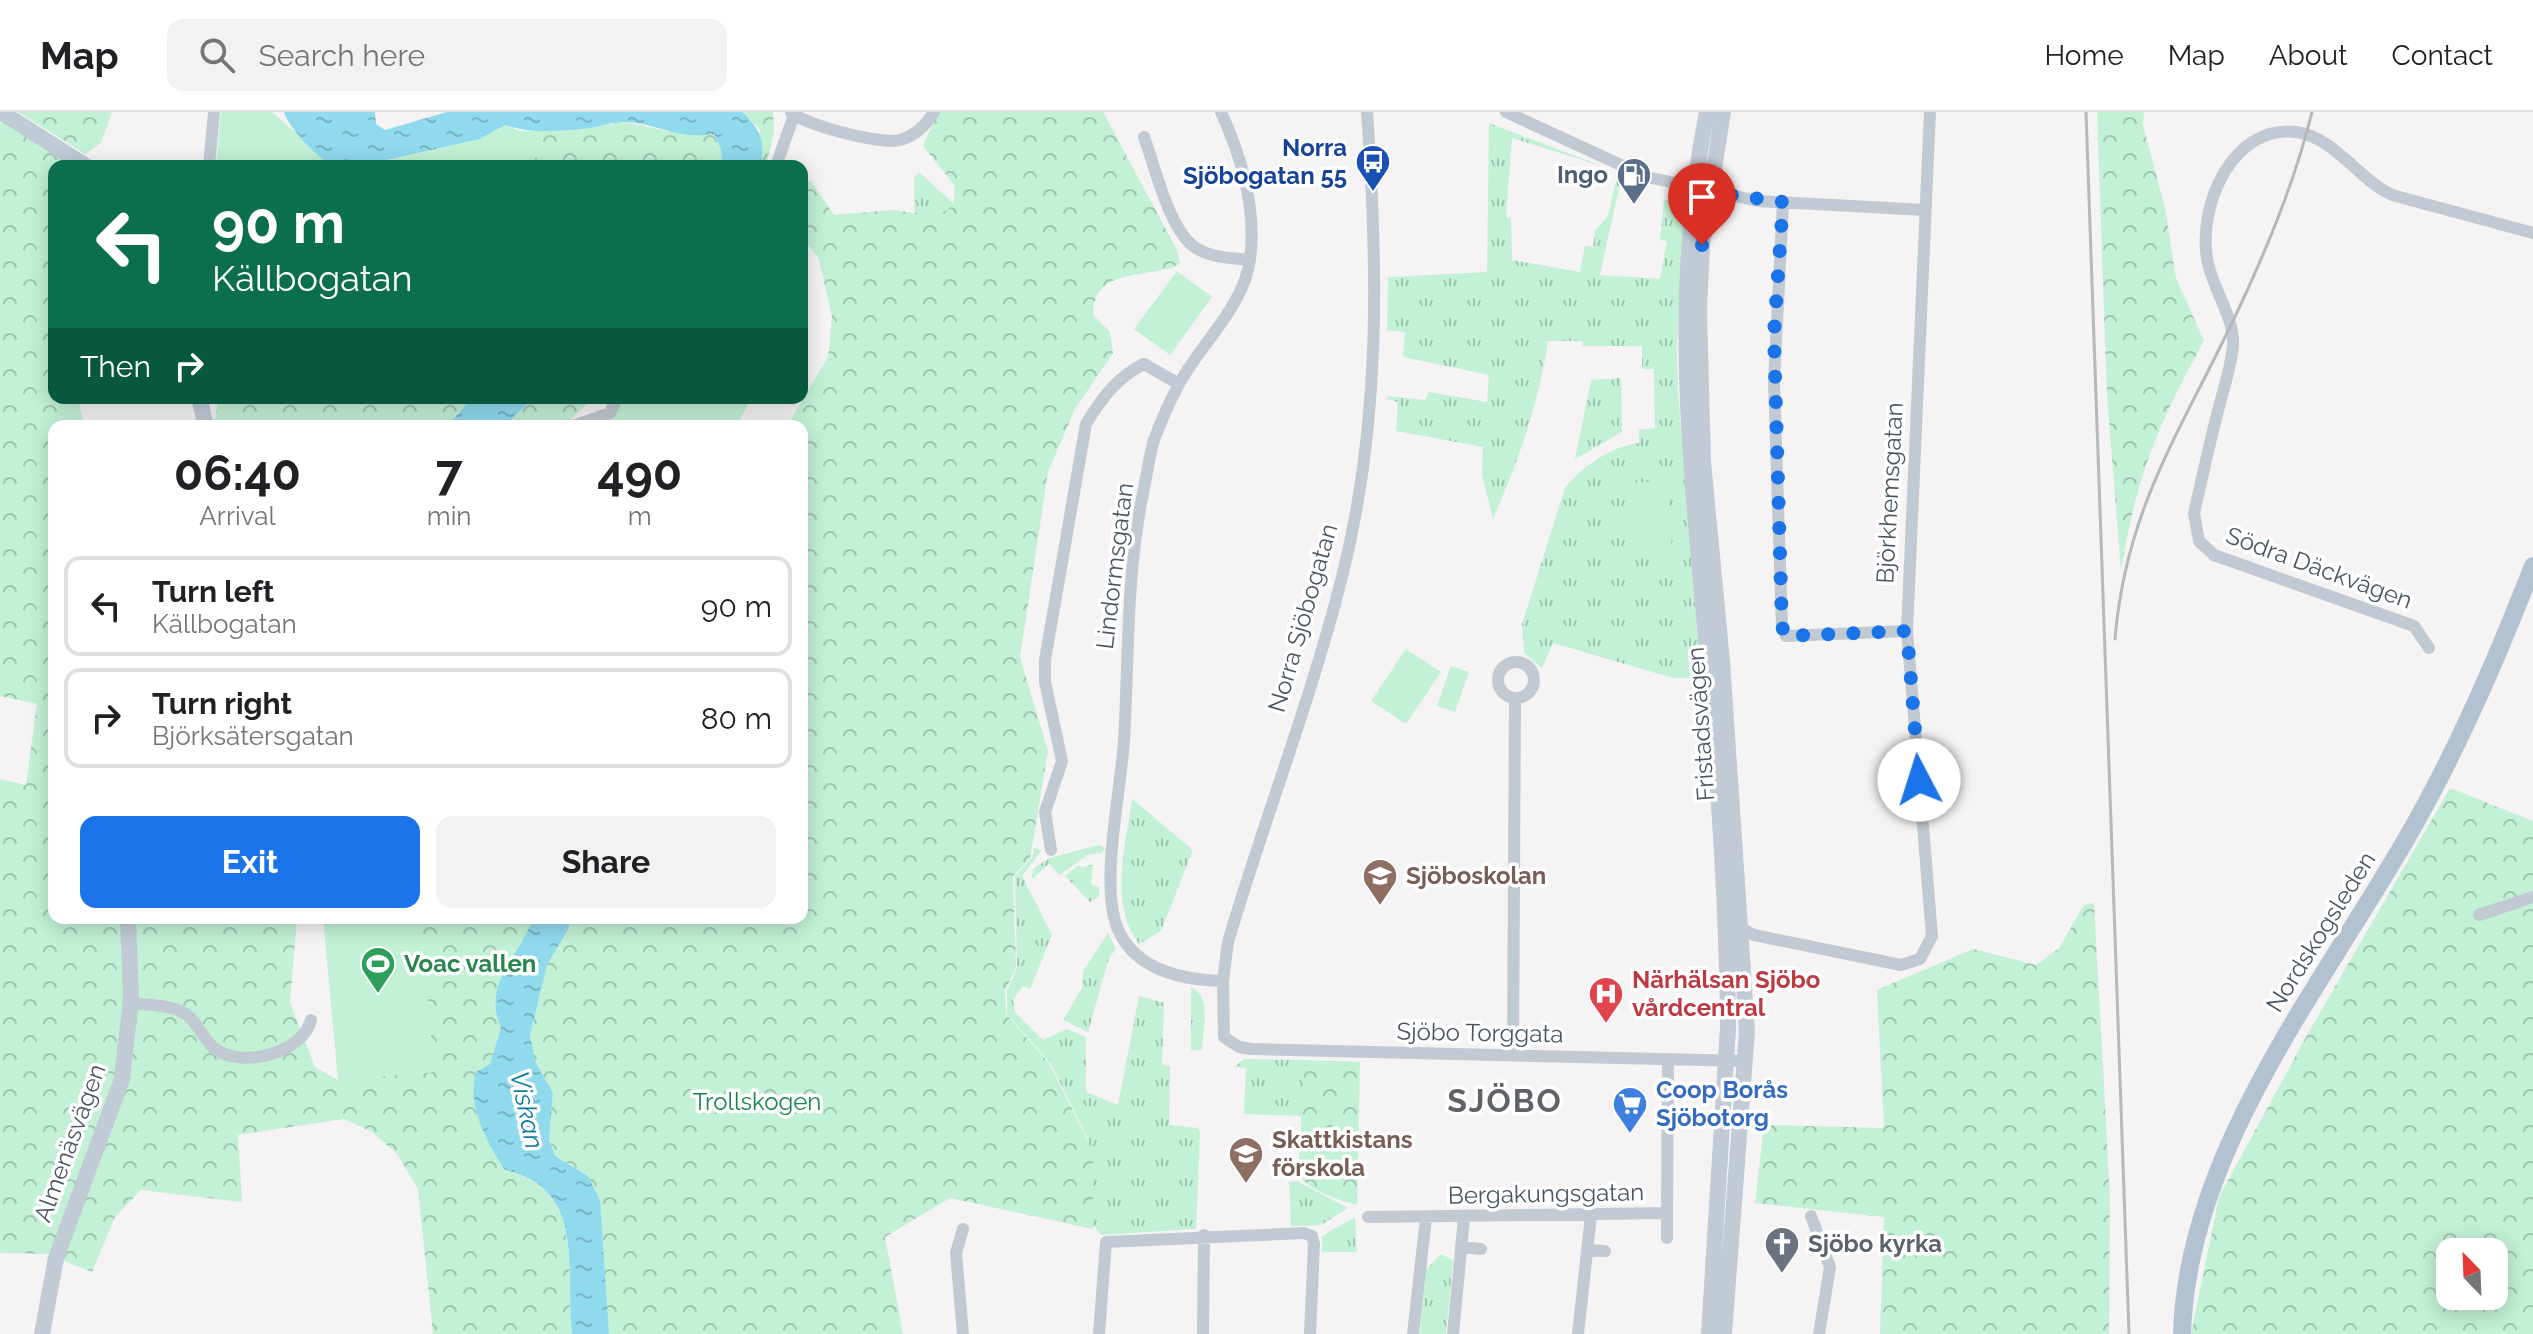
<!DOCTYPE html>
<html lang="en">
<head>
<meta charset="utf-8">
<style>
  :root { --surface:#fff; --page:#f2f2f2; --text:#202124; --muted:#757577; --line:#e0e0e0; --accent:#1a73e8 }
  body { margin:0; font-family:Raleway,sans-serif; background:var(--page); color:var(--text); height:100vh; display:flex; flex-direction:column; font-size:30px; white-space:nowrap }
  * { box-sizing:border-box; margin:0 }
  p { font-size:26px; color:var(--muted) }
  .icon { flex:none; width:44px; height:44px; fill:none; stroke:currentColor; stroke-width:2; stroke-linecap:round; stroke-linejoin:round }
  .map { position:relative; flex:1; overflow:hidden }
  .sheet { position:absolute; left:48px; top:308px; width:760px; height:504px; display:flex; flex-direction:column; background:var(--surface); border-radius:16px; box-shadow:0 4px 20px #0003 }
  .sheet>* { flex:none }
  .top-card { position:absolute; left:48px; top:48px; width:760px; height:244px; border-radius:16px; box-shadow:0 4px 20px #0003; background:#0b6e4f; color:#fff; overflow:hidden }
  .needle { width:52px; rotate:337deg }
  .fabs { position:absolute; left:2436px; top:1126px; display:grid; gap:16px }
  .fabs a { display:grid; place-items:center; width:72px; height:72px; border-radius:16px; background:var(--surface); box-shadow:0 4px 20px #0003; font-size:40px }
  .pin { position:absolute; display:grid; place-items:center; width:68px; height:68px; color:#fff; margin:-82px -34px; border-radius:50% 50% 50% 0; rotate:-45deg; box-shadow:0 0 8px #0007 }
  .pin .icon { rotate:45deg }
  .me { position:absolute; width:88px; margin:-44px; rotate:355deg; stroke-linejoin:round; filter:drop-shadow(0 0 6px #0008) }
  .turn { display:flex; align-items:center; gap:28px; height:168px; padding:0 32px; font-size:36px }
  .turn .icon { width:104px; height:104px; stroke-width:2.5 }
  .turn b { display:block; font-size:56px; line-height:68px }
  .then { display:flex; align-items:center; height:76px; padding:0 32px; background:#0003; gap:16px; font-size:30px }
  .eta { display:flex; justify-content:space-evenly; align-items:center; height:136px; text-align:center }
  .eta b { font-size:48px; font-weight:700; line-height:56px }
  .button { display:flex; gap:16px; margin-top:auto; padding:16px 32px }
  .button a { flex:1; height:92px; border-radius:16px; background:var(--accent); color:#fff; font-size:32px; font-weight:700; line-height:92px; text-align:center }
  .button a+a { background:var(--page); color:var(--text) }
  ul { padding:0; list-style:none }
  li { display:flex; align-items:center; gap:24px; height:100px; margin:0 16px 12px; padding:0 16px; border:4px solid var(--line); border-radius:16px }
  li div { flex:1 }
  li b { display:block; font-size:30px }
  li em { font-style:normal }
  header { display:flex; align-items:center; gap:48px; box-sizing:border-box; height:112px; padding:0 40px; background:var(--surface); border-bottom:2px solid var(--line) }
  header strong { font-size:38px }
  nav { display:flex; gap:44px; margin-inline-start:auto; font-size:28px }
  .search { width:560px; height:72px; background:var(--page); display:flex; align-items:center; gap:20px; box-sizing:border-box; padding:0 28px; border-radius:16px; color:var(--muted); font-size:30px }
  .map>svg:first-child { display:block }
  .grass { fill:url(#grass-tufts) }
  .forest { fill:url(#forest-crowns); fill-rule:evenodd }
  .garden { fill:#c3f1d5 }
  .water { fill:url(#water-ripples) }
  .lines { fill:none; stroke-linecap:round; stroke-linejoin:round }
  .street { stroke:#c1cad2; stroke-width:12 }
  .secondary { stroke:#c1cbd6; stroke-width:16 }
  .primary { stroke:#b3c2d1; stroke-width:18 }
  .rail { stroke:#b5b8bd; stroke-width:3 }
  .route { stroke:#1a73e8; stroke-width:14; stroke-dasharray:0 25.2 }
  .labels { text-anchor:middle; stroke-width:7; stroke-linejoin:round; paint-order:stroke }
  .transit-label { font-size:24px; font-weight:bold; fill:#164399; stroke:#fff; text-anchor:end }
  .service-label { font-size:24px; font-weight:bold; fill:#4e5e75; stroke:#fff; text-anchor:end }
  .street-label { font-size:24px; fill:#4a5661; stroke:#fff }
  .education-label { font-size:24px; font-weight:bold; fill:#785e54; stroke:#fff; text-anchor:start }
  .leisure-label { font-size:24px; font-weight:bold; fill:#27864d; stroke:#fff; text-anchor:start }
  .health-label { font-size:24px; font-weight:bold; fill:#be3a42; stroke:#fff; text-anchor:start }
  .shop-label { font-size:24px; font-weight:bold; fill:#366cbe; stroke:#fff; text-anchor:start }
  .park-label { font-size:24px; fill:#17864f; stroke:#fff }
  .worship-label { font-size:24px; font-weight:bold; fill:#5b616d; stroke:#fff; text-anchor:start }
  .water-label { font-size:26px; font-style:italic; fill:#0c7c9b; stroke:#fff }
  .district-label { font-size:32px; font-weight:bold; letter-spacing:2px; fill:#5f6368; stroke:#fff }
</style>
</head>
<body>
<header>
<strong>Map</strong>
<div class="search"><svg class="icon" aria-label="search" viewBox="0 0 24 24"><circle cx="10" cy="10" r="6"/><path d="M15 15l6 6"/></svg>Search here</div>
<nav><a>Home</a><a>Map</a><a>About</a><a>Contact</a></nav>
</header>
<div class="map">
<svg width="2533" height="1222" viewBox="0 0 2533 1222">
  <defs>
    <pattern id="grass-tufts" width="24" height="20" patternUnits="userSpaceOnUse" patternTransform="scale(2)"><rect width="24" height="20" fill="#c3f1d5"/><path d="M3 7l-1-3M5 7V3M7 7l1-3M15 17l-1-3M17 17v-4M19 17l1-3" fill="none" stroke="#a0c6b0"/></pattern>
    <pattern id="forest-crowns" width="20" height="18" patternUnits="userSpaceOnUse" patternTransform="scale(2)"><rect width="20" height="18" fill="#c3f1d5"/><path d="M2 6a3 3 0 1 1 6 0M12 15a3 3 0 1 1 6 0" fill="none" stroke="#a0c6b0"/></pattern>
    <pattern id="water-ripples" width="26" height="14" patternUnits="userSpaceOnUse" patternTransform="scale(2)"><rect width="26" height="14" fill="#90daee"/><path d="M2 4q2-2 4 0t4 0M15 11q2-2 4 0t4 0" fill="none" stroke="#78b4c4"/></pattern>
  </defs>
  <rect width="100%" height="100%" fill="#f5f3f3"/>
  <!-- grass -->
  <path class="grass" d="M1489,11l110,42 -87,-27 -6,79 5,1 1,42 68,12 5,-26 8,1 2,-16 13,-15 10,-43 4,1 -22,101 60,4 7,-38 -7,-1 4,-40 22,-1 -9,142 1,49 23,288h-28l-120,-35 -11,25 -18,-15 -2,-29 43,-136c16,-21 47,-42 74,-45v-13l16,-2 -1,-59h-12v-23h-59l-1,-5h-34c-9,63 -30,120 -55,178l-11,-44 1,-28 -87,-16 2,-29 -11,-3v-3l38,4 4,-8 58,10 2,-27 -86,-18 2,-25 -18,-2 1,-53 99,-5z
    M919,60l46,42 -50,27 -1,-64z
    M1621,266l1,54 -47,27 16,-79z
    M1132,687l61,51 -32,81 -22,13c-31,-41 -13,-98 -7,-145z
    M1099,733l6,3 -3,5 -15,2 -27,20 -11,-11 -17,15 1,-10 16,-11z
    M1034,736l8,2 -20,26 30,59 -22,54 -7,-3 -10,14 2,12 28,28 24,-11 19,8v55l32,13 21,-109 25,7 -2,62 8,1 -1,59 29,3 2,4 -4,97 -95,6 -28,-35 4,-45 12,-14 -38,-77 -44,-50v-23l10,-24 -2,-91 17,-18z
    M1093,752l-2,21 8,2v9l-9,6 -25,-26 14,-11 3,3z
    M1108,821l8,16 -7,9 -21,74 -25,-12 19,-32 1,-17z
    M1191,875c21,8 12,44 11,63h-11z
    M1244,947l62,1 -4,56 -58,-2 2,-46 -11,-1z
    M1297,1069l51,27 -27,17 -30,1 -2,-44z
    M1355,1105l2,35h-35v-16z
    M1441,1142l12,6 -7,74h-26l6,-64z"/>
  <!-- forest -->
  <path class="forest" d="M18,0h94l-11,31 -16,11z
    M743,0h30l1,20 -8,34h-8l2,-36z
    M938,0h165l74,138 3,14c-32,16 -86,1 -87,51l17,17 3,21 -38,56 -27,63 -28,185 28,94 -18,108 -17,17 3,91 -11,24 1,23 43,49 44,88v78l-143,-31 -65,39 18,97h-294l-21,-158 -33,-20 -6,-16 4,-47 -18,-32 -5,-26 17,-70 22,-37 1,-10h232v-492h-15l41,-69 4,-40 -13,-58 -17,-22v-52l9,-4 23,34 59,-5 44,6 16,-10 2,-20 -32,-40z
    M2097,0h47l-1,13 22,83 11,70 28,63c-46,83 -68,136 -83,230l-14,-175z
    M0,9l71,40 1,5h-18v232h24l6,28h-30v492h243l-7,84 25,65 23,13 96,-8 -14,-154h113c-12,37 -52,68 -32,110l-11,36 -14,8 28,98c83,19 61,97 68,164h-139l-15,-145 -21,-35 -25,-22 -28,-13 -106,16 4,67 -101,-12 -26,27 -23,55 -45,-18 -47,-1v-474l26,6 11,-81 -37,-8z
    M620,10c34,3 59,17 94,12l7,15 1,17h-192l6,-9 4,-27 50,-2z
    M219,286l9,1 244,-1 -25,28h-247l14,-4z
    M533,286h60l-29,28h-59z
    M2450,676l83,33v513h-342l28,-137 88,-162zM2450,1140h44v44h-44z
    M2094,791l16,294 -1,137h-229l4,-117 -129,-14 9,-78 120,3 -7,-138 96,-41 63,16 23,-17 25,-43z
    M1305,948l55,2 -3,143c-19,-5 -48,-14 -59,-31z"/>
  <!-- garden -->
  <path class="garden" d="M221,0h51l60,52 10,2h-126z
    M505,13l15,6 20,-1 -4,27 -6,9h-170l120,-27z
    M1177,159l35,26 -42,58 -36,-26z
    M623,286h129l-16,28h-128z
    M1668,369l4,76 -42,2 -4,-76z
    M1406,537l35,23 -35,52 -35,-23z
    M1451,554l18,6 -14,40 -18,-6z
    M323,806h97l14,154 -96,8z"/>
  <!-- water -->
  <path class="water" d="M284,0h91l1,12 9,6 62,-18h296c16,17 24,30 17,54h-38l-1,-17 -7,-15c-43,6 -55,-12 -92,-12 -10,0 -20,4 -31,6 -27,3 -61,6 -86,-3l-25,14 -120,27c-8,0 -19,2 -27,-1 -15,-6 -45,-38 -49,-53z
    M472,286h61l-28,28h-58z
    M533,806h37l-1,10 -22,37 -17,70 5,26 18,32 -4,47 6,16 33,20 12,24 9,134h-37c-7,-67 15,-145 -67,-164 -18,-27 -39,-66 -29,-98l14,-8 11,-36c-20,-45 19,-71 32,-110z"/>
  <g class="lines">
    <!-- street -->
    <path class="street" d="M791,0c14,13 90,33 109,28 15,-4 26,-15 34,-28
      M1221,0c21,46 36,96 29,147 -6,48 -49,84 -71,125 -9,17 -18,37 -25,56 -5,16 -7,36 -11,53 -17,84 -14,163 -19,247 -3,50 -24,143 -7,187 17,43 64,53 106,54
      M1367,0c11,157 14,311 -25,465 -31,123 -78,243 -114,365l-5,39 1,56 15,10 12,2 494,12
      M1506,0l141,65 111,24 167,9
      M1144,25c11,29 25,94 52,111 16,10 36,10 54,12
      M209,54l5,-54
      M776,54l18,-51
      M1783,90l-9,180 8,245 4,9 121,-5
      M573,314l37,-13 7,-15
      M2429,536l-15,-22 -200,-71 -15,-14 -5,-28c8,-34 15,-68 24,-102 5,-20 13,-44 15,-65 2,-29 -22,-59 -26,-88 -9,-53 26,-134 89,-126 37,4 63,48 96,63l141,38
      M1498 568a18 18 0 1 1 36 0a18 18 0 1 1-36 0Z
      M1051,738l-6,-38 17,-51 -17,-79v-22l41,-236c15,-25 31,-47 58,-60l35,20
      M2479,803l54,-18
      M1735,813l19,10 147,30 19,-6 12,-23 -25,-305 23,-519
      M131,892c15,0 43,1 56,11 11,8 16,25 28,34 28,20 88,4 96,-29
      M1513,943l2,-357
      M1811,1104l19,51 -11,67
      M1368,1105l299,-4 1,-153
      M963,1117l-7,24 7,81
      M1667,1126v-25
      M1461,1135l20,2
      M1587,1138l18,1
      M1099,1222l7,-92 198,-9 8,3 2,8 -4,90
      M1203,1222l1,-99
      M1413,1222l13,-116
      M1453,1222l11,-116
      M1578,1222l13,-119"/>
    <!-- secondary -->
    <path class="secondary" d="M1,0l85,54
      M1707,0c-35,174 -18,331 -3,505 12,137 23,273 24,411l-19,306
      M1723,0l-21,133 -3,66 4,150 19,200 25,370 -23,303
      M199,286l7,28
      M42,1222l14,-76 66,-179 9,-80 -3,-81"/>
    <!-- primary -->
    <path class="primary" d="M2182,1222c5,-180 137,-344 223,-493 51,-87 91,-181 128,-275"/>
    <!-- rail -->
    <path class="rail" d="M2086,0l43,1222
      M2115,527c11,-135 71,-216 125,-333 29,-62 56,-128 72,-194"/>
  </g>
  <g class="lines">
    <!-- route -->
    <path class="route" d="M1702,133l8,-53 73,10 -9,132 8,293 4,9 121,-5 12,149"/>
  </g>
  <!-- icons -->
  <defs>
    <symbol id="bus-pin" viewBox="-11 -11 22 30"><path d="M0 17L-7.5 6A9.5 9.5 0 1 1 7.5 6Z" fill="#1a4fb4" stroke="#fff"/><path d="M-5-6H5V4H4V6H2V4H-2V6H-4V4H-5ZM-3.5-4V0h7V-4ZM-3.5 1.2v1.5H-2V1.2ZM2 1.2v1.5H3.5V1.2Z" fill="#fff"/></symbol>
    <symbol id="fuel-pin" viewBox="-11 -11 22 30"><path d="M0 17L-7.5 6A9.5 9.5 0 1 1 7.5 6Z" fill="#5c6f8a" stroke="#fff"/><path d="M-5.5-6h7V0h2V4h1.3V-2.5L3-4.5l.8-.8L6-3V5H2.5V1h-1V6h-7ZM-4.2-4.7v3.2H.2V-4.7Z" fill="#fff"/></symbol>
    <symbol id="school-pin" viewBox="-11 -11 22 30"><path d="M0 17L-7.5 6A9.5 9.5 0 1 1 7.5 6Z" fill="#8d6e63" stroke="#fff"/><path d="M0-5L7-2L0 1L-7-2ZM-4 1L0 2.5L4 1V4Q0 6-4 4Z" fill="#fff"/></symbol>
    <symbol id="stadium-pin" viewBox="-11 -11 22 30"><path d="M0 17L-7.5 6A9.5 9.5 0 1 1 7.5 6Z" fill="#2e9e5b" stroke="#fff"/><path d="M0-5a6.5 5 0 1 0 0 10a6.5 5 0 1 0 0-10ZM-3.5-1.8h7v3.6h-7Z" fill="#fff"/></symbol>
    <symbol id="hospital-pin" viewBox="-11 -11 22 30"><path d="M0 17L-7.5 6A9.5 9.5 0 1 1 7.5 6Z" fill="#e0444e" stroke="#fff"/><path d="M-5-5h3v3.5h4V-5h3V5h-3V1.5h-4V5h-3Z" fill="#fff"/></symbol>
    <symbol id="supermarket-pin" viewBox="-11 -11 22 30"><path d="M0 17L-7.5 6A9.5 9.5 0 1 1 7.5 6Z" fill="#3f7fe0" stroke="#fff"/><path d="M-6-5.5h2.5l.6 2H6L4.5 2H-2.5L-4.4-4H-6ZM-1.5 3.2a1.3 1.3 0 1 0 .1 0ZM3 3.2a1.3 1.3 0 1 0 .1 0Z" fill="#fff"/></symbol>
    <symbol id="church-pin" viewBox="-11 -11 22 30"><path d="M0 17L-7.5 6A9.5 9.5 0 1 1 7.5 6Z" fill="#6b7280" stroke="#fff"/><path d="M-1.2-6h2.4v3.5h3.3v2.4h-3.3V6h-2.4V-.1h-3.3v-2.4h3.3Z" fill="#fff"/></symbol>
  </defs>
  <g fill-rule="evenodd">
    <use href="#bus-pin" x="1353" y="30" width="40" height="54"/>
    <use href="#fuel-pin" x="1614" y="43" width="40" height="54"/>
    <use href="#school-pin" x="1360" y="744" width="40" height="54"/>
    <use href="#stadium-pin" x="358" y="832" width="40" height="54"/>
    <use href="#hospital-pin" x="1586" y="862" width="40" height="54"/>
    <use href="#supermarket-pin" x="1610" y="972" width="40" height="54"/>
    <use href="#school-pin" x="1226" y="1022" width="40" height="54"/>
    <use href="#church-pin" x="1762" y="1112" width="40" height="54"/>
  </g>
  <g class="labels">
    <!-- transit labels -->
    <g class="transit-label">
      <text x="1347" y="44">Norra<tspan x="1347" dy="28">Sjöbogatan 55</tspan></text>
    </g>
    <!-- service labels -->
    <g class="service-label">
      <text x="1608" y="71">Ingo</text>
    </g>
    <!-- street labels -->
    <g class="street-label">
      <text transform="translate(1890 381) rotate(-87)" y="8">Björkhemsgatan</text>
      <text transform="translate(1115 454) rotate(-83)" y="8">Lindormsgatan</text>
      <text transform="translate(2319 456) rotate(20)" y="8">Södra Däckvägen</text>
      <text transform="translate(1303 506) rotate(-74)" y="8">Norra Sjöbogatan</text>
      <text transform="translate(1701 612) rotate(-94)" y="8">Fristadsvägen</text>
      <text transform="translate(2321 820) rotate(-58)" y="8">Nordskogsleden</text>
      <text transform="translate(1480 921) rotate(1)" y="8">Sjöbo Torggata</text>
      <text transform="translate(70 1031) rotate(-70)" y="8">Almenäsvägen</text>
      <text transform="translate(1546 1082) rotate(-1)" y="8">Bergakungsgatan</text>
    </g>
    <!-- education labels -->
    <g class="education-label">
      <text x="1406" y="772">Sjöboskolan</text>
      <text x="1272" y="1036">Skattkistans<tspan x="1272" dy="28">förskola</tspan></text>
    </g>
    <!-- leisure labels -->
    <g class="leisure-label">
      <text x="404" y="860">Voac vallen</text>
    </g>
    <!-- health labels -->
    <g class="health-label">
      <text x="1632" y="876">Närhälsan Sjöbo<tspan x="1632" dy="28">vårdcentral</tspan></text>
    </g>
    <!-- shop labels -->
    <g class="shop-label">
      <text x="1656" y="986">Coop Borås<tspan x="1656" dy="28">Sjöbotorg</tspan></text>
    </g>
    <!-- park labels -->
    <g class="park-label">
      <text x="757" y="998">Trollskogen</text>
    </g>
    <!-- worship labels -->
    <g class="worship-label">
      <text x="1808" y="1140">Sjöbo kyrka</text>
    </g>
    <!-- water labels -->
    <g class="water-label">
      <text transform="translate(527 998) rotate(78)" y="9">Viskan</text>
    </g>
    <!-- district labels -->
    <g class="district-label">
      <text x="1505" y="1000">SJÖBO</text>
    </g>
  </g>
</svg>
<div class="fabs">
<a><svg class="needle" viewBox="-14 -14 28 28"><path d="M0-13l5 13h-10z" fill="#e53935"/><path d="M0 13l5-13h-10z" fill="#757577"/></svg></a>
</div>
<div class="pin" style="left:1702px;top:133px;background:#d93025"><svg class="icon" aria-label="arrive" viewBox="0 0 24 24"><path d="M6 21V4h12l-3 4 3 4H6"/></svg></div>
<svg class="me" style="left:1919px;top:668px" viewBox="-20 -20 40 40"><circle r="19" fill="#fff"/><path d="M0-13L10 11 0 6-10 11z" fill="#1a73e8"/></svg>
<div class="top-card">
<div class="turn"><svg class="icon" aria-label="left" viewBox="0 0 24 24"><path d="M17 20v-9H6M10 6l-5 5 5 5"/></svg><div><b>90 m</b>Källbogatan</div></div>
<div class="then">Then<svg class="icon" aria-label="right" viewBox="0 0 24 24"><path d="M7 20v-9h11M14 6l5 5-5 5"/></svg></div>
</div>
<section class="sheet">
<div class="eta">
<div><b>06:40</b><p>Arrival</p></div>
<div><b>7</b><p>min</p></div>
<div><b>490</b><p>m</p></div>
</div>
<ul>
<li><svg class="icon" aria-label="left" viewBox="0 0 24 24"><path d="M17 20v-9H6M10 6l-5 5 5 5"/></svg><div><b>Turn left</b><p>Källbogatan</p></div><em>90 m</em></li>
<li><svg class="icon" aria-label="right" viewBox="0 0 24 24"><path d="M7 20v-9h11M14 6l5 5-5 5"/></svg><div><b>Turn right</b><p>Björksätersgatan</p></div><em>80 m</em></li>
</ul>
<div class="button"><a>Exit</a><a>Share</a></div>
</section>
</div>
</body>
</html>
